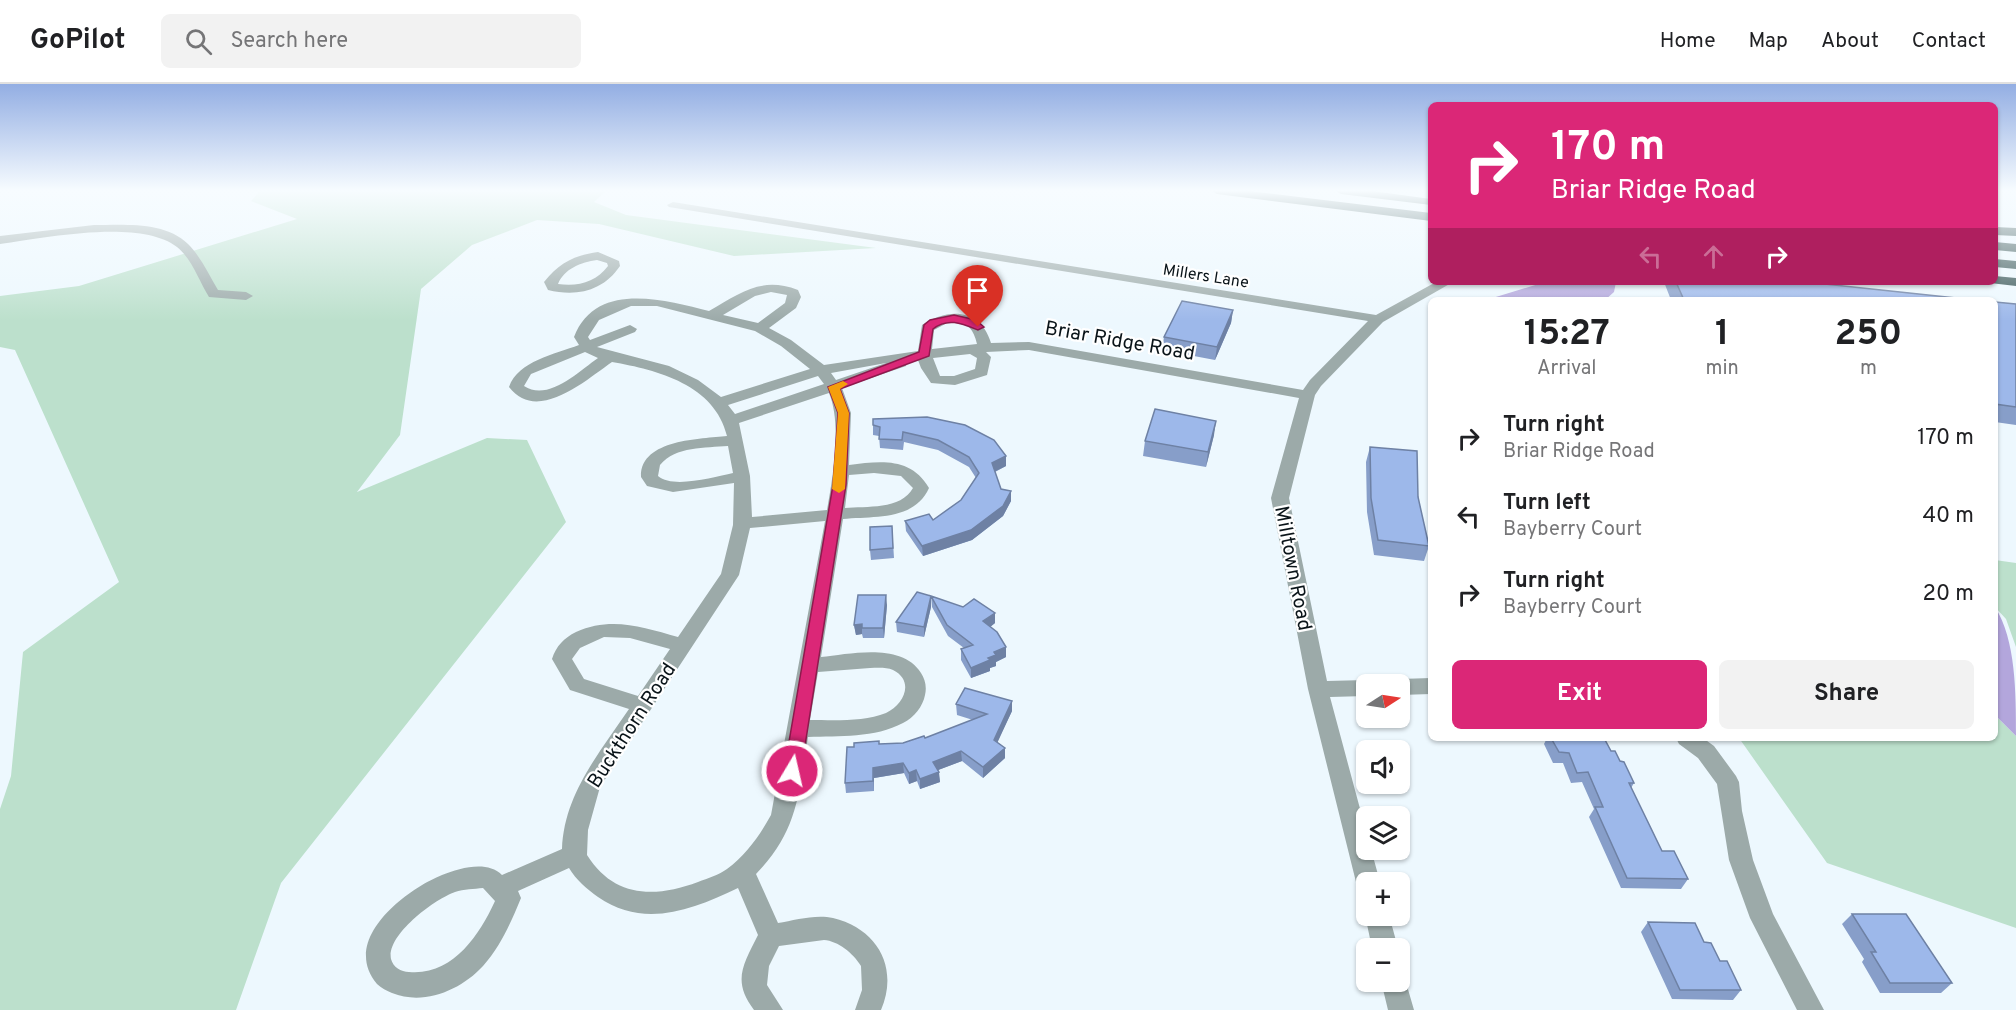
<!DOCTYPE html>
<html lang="en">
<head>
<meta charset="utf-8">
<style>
  :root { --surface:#fff; --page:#f2f2f2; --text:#202124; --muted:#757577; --line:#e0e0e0; --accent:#db2777 }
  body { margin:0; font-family:Overpass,sans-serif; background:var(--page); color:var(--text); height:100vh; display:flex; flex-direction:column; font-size:22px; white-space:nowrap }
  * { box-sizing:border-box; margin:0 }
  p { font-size:20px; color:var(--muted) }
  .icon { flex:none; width:33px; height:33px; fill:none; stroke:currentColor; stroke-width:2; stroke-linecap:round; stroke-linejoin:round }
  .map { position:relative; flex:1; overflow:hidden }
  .details { position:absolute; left:1428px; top:213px; width:570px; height:444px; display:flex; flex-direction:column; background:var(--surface); border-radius:9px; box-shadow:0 2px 4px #0004 }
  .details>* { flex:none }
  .banner { position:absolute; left:1428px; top:18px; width:570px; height:183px; border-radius:9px; box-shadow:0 2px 4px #0004; background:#db2777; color:#fff; overflow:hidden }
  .needle { width:39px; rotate:78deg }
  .fabs { position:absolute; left:1356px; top:590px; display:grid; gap:12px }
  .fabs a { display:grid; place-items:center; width:54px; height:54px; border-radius:9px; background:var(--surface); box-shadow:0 2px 4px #0004; font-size:30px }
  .pin { position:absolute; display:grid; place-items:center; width:51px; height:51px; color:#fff; margin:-62px -26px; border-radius:50% 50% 50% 0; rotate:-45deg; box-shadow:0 0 6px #0007 }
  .pin .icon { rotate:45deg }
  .me { position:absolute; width:66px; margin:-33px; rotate:9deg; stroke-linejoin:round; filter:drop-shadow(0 0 4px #0008) }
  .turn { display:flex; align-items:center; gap:21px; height:126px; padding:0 24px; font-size:27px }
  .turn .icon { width:78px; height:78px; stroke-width:2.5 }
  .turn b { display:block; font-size:42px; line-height:51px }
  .lanes { display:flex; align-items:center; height:57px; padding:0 24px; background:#0003; justify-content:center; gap:30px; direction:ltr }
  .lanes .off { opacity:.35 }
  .eta { display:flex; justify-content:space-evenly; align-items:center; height:102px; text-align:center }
  .eta b { font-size:36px; font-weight:700; line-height:42px }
  .action { display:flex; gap:12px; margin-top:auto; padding:12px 24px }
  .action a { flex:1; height:69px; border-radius:9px; background:var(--accent); color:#fff; font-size:24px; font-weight:700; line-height:69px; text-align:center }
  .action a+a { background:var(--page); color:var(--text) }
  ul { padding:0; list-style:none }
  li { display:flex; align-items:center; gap:18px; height:78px; padding:0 24px }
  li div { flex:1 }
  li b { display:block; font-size:22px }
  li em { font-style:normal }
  header { display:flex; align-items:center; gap:36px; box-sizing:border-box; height:84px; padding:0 30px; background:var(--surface); border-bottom:2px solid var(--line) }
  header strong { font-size:28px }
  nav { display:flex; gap:33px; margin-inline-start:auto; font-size:21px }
  .search { width:420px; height:54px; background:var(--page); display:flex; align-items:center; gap:15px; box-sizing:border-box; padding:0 21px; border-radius:9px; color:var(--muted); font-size:22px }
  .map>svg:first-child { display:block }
  .green { fill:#bce0cc }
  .water { fill:#b3a6dc }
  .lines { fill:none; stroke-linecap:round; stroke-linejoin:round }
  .minor { fill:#9caaa9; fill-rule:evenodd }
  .highway { fill:#375454; fill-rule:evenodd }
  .wall { fill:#879ec9 }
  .shaded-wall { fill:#6e81a4 }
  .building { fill:#9db8ea; stroke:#6e81a4; stroke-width:1.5 }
  .route { fill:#db2777; stroke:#8e194d; stroke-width:1.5 }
  .slow { fill:#f59e0b }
  .labels { text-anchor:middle; stroke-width:4.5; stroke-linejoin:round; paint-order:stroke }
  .far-street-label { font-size:16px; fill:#0a1419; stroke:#fff }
  .street-label { font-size:20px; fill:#0a1419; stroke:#fff }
</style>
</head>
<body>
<header>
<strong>GoPilot</strong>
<div class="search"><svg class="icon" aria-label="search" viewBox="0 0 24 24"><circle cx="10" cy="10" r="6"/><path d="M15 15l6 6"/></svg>Search here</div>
<nav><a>Home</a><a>Map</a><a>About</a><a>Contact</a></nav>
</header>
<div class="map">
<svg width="2016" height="926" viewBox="0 0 2016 926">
  <rect width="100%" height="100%" fill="#edf8fe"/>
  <!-- green -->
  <path class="green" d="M260,107h346l-12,11 32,13 250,33 -142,8 -135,-32 -62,-4 -65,25 -51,44 -21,146 -43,57 130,-54 40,2 39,82 -285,361 -45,127h-236v-201l11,-33 12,-124 96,-70 -104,-232 -15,-3v-51l79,-10 218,-67 -46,-18z
    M1995,476l21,3v84l-10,-28 -11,-12z
    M1995,631l21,21v192l-189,-65 -88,-125h256z"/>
  <!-- water -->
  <path class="water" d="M1545,198h71l-2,10 -9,8h-119z
    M1995,523c21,33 21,86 21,129l-21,-21z"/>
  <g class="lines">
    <!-- minor -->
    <path class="minor" d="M673,118l703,113 60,-33h17l-70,40 -62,64 -6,9 -26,103 38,183 39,-1 8,4h-8v12l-36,1 36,134v18h5l9,33h-14v10l-7,-2 -3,-8 -48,-193 -37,-191 28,-100 -270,-48 -43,2 5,5 -4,18 -32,10 -24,-2 -10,-15 -3,-8 -11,1 -1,5 -64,22 9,25 -2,52c32,-4 62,-8 80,23 -15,33 -55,28 -86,31l-22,138c29,-3 81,-15 100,16 4,6 6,14 4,22 -2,11 -11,23 -22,28 -28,15 -64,13 -95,14 -9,56 -10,94 -52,137l22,49c17,-3 38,-9 55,-5 45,11 66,50 48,92h-26l7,-20 -1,-24c-8,-13 -23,-25 -37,-26l-45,6 -10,20 -2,19 16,25h-29c-22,-29 -11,-45 4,-75l-20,-47c-46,22 -94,41 -140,9 -11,-8 -22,-17 -29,-29l-51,23 3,7c-10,24 -20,48 -38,68 -22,24 -59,40 -91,27 -5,-2 -11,-5 -15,-9 -37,-44 28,-94 65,-109 18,-7 45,-15 60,0l60,-26c2,-55 38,-97 67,-140l-59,-19 -18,-31c4,-13 12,-21 24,-27 35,-16 67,-5 102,5l43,-63 12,-49 1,-42 -61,9 -26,-6 -6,-9c-1,-38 60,-38 86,-41 -12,-51 -69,-66 -115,-74 -26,18 -75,62 -103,25 9,-26 46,-33 70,-42l-5,-8c22,-57 91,-37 135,-26 31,-18 52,-35 89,-21l3,7 -5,11 -27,20 22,12 33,25 94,-14 4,-26c27,-18 59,-16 69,18l38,-1 274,48 7,-10 58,-59 -699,-114 -2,-2zM771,208l16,3 -2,8 -27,20 -35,-8 32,-19zM631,222h26l98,25 26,15 29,23 -89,28 -23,-17 -29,-14 -72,-19 38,-15 2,-3 -7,-4 -40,15 -2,-3 11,-17zM947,239c19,-3 26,4 30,21l-45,5 2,-19zM585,268l13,6c-20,14 -50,44 -74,28l7,-12zM970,270l7,4 -2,11 -21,7h-14l-7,-18zM886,279l-50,17 -5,-7zM818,292l6,8 -89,30 -7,-9zM829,309c13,31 4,83 -2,117l-75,7 -2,-41 -11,-53zM728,362l5,27c-19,4 -60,16 -75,3l2,-11c16,-19 45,-17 68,-19zM874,389l27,3 12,12c-12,22 -47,18 -68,20l4,-33zM825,437l-54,294c-11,20 -25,40 -44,54 -8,6 -19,9 -29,13 -43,16 -84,16 -111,-27l1,-25 12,-43 139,-212 11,-47zM604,553l26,1 40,11 -32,47 -54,-17 -12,-20 8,-11zM870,584c7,0 16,-1 23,2 22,11 11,35 -7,43 -22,9 -52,7 -76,7l8,-48zM483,804l12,13c-16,35 -43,75 -86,71 -8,0 -16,-5 -18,-13 -5,-24 44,-60 64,-67 9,-3 19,-3 28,-4z
      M94,141c29,0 71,-4 94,19 13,13 21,31 30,46l28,2 7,4 -7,4 -37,-3c-10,-16 -17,-38 -32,-50 -37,-29 -133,-9 -177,-3v-8z
      M598,168l21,9 1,5c-17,25 -43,31 -72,24l-4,-8c15,-19 31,-27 54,-30zM597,176l10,3 1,3c-12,16 -30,21 -50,18 6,-15 23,-22 39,-24z
      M1431,594v16l-31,1v-11h-9l9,-5z
      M1676,654h27l11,8 22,30 3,6 3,29 11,49 20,54 51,96h-27l-47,-92 -21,-58 -12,-76 -19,-26 -19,-14z
      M1366,827v4h23l9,33h-26l-7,-33z
      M1400,887l3,1 11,38h-26l-7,-29h19z"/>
    <!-- highway -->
    <path class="highway" d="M1212,107h37l182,22v8l-214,-27z
      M1336,107h36l59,8v6l-90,-11z
      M1995,143l21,1v8l-21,-1z
      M1995,158l21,2v8l-21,-2z
      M1995,175l21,2v8l-21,-2z
      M1995,192l21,2v8l-26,-3 5,-1z"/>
  </g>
  <!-- wall -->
  <path class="wall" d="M1664,198h142l169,18h-304z
    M1995,218l21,2v121l-21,-3z
    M1233,226l-2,13 -16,37 -53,-10 2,-13z
    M927,333l79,49 -11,6 6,17 10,12 -8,15 -31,24 -49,16 -17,-25 -1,-10 28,-1 28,-20 15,-22 -7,-11 -31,-17 -34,-8 -1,8 -23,-2 -1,-12 -6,-1v-10z
    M1214,351l-8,32 -63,-11 2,-15z
    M1370,363l48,50 11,49 -5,15 -50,-6 -7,-43 -1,-50z
    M892,442l2,32 -23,2 -1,-10z
    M931,512l64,27 -5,4 16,20v10l-10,5v4l-6,2v3l-19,7 -10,-18v-11l3,-1 -16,-12 -16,-29z
    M887,521l-3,33h-21l-1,-4 -6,1 -2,-10z
    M931,523l-7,30 -27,-5 -1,-10z
    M956,620l56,7 -15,31 8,6v10l-22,20 -21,-17 -24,9 2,12 -20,7 -3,-8 -8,3 -5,-11 -30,5v13l-28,2 -1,-10 35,-39 23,-1 22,-5 48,-18 -16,-5z
    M1547,654h57l7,13 23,32 -3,5 31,63 26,28 -7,10 -60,-1 -32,-71 5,-8 -12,-27 -11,1 -8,-20h-10l-9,-19z
    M1852,830l100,69 -11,10h-61l-18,-31 2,-3 -22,-35z
    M1648,838l56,20 16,19 21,29 -8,10 -61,-1 -31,-67z"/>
  <!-- shaded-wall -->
  <path class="shaded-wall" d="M1233,226l-2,13 -16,37 2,-13z
    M1216,337l-2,14 -8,32 2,-15z
    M1006,372v10l-14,7v-10z
    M1011,407v10l-8,15 -31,24 -49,16 -1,-10z
    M886,511l1,10 -3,33 -1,-10z
    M931,512v11l-7,30v-10z
    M995,529v10l-11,9 -1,-11z
    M862,540v10l-6,1 -2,-10z
    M1006,563v10l-10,5v4l-6,2v3l-19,7v-10l17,-10 6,-6z
    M1012,617v10l-18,39v-10z
    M1005,664v10l-22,20v-11z
    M961,667l1,10 -29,11v-10z
    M903,679l1,10 -30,5v13l-1,-23z
    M916,686l1,11 -8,3v-11z
    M939,688l1,10 -20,7v-10z"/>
  <!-- building -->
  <path class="building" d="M1676,198h130l169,18h-291z
    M1182,217l51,9 -16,37 -53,-10z
    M1995,218l21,2v103l-21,-3z
    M1155,325l61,12 -8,31 -63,-11z
    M927,333l38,8 29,15 12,16 -14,7 9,26 10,2 -8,15 -32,24 -49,16 -17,-25 24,-7 4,6 28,-20 18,-27 -10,-16 -31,-17 -35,-8 -1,8 -23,-1 1,-12 -7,-2v-6z
    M1370,363l47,4 1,46 11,49 -51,-6 -7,-42z
    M892,442l1,22 -23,2v-23z
    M917,508l14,4 -7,31 -28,-5z
    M858,511h28l-3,33h-21v-4l-8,1z
    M931,512l32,11 11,-8 21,14 -12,8 14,11 9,15 -12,5 2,3 -8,3 2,2 -19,8 -10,-19 12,-4 -26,-20z
    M965,604l47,13 -18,39 11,8 -22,19 -22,-16 -28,11 6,10 -19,7 -4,-9 -7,3 -6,-10 -30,5v13l-28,2 2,-36h7v-4l25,-2v3l24,-1 21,-7 1,2 62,-24 -31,-10z
    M1551,654h53l7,13h4l5,10 4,1 10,21h-5l33,68h12l14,28 -61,-1 -32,-71h8l-15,-35 -11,1 -8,-20 -10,-1z
    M1852,830h54l46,69h-62l-19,-31h5z
    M1648,838l47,1 9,19 7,1 9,18h7l14,29h-61z"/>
  <!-- sky -->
  <linearGradient id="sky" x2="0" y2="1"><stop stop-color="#93aee3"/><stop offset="0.45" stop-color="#f7fcff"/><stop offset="1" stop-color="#f7fcff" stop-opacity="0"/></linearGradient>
  <rect width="2016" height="237" fill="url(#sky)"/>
  <!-- route -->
  <path class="route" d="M954,231l22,5 8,7 -6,3c-15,-6 -30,-13 -45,-1l-4,27 -89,33 9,24 -3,72 -45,286 -3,5 -6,2 -6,-2 -2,-5 49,-286 5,-72 -10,-26 91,-35 5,-27 6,-5z"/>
  <!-- slow -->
  <path class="slow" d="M843,297l5,3 -8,5 9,24 -4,76 -6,4 -7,-4 6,-76 -10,-26z"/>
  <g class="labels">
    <!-- far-street labels -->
    <g class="far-street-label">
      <text transform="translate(1206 191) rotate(9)" y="6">Millers Lane</text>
    </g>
    <!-- street labels -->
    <g class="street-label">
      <text transform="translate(1120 256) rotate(10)" y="7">Briar Ridge Road</text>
      <text transform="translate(1294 484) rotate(79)" y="7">Milltown Road</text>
      <text transform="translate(631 641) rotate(-57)" y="7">Buckthorn Road</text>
    </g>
  </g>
</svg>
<div class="fabs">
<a><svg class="needle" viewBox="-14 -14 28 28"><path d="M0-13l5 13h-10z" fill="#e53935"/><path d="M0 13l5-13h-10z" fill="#757577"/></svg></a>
<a><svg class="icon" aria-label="sound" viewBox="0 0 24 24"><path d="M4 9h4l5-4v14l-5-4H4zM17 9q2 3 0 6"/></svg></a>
<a><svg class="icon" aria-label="layers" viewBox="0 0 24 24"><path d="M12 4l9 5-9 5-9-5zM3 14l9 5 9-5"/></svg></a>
<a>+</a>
<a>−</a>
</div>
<div class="pin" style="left:978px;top:243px;background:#d93025"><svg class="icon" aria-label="arrive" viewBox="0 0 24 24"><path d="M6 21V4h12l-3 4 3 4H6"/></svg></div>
<svg class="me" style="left:792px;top:687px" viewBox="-20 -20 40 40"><circle r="17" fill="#db2777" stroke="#fff" stroke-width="3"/><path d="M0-11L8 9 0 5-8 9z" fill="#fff"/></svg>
<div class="banner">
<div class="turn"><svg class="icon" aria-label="right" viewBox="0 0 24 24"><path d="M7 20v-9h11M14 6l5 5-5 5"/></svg><div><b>170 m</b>Briar Ridge Road</div></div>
<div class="lanes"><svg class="icon off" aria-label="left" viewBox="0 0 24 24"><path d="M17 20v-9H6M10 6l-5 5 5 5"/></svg><svg class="icon off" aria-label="ahead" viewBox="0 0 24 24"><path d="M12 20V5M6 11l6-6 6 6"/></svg><svg class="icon" aria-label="right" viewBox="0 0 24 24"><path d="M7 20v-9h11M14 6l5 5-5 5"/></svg></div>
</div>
<section class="details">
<div class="eta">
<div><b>15:27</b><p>Arrival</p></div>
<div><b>1</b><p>min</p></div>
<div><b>250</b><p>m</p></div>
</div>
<ul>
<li><svg class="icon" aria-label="right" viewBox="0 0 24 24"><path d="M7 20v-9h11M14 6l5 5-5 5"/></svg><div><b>Turn right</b><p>Briar Ridge Road</p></div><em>170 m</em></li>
<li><svg class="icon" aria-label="left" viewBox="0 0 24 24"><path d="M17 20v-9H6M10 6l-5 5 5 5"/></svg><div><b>Turn left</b><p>Bayberry Court</p></div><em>40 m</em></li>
<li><svg class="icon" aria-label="right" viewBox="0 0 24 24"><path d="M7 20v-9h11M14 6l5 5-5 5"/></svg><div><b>Turn right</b><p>Bayberry Court</p></div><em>20 m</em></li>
</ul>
<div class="action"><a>Exit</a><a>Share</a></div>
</section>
</div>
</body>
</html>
